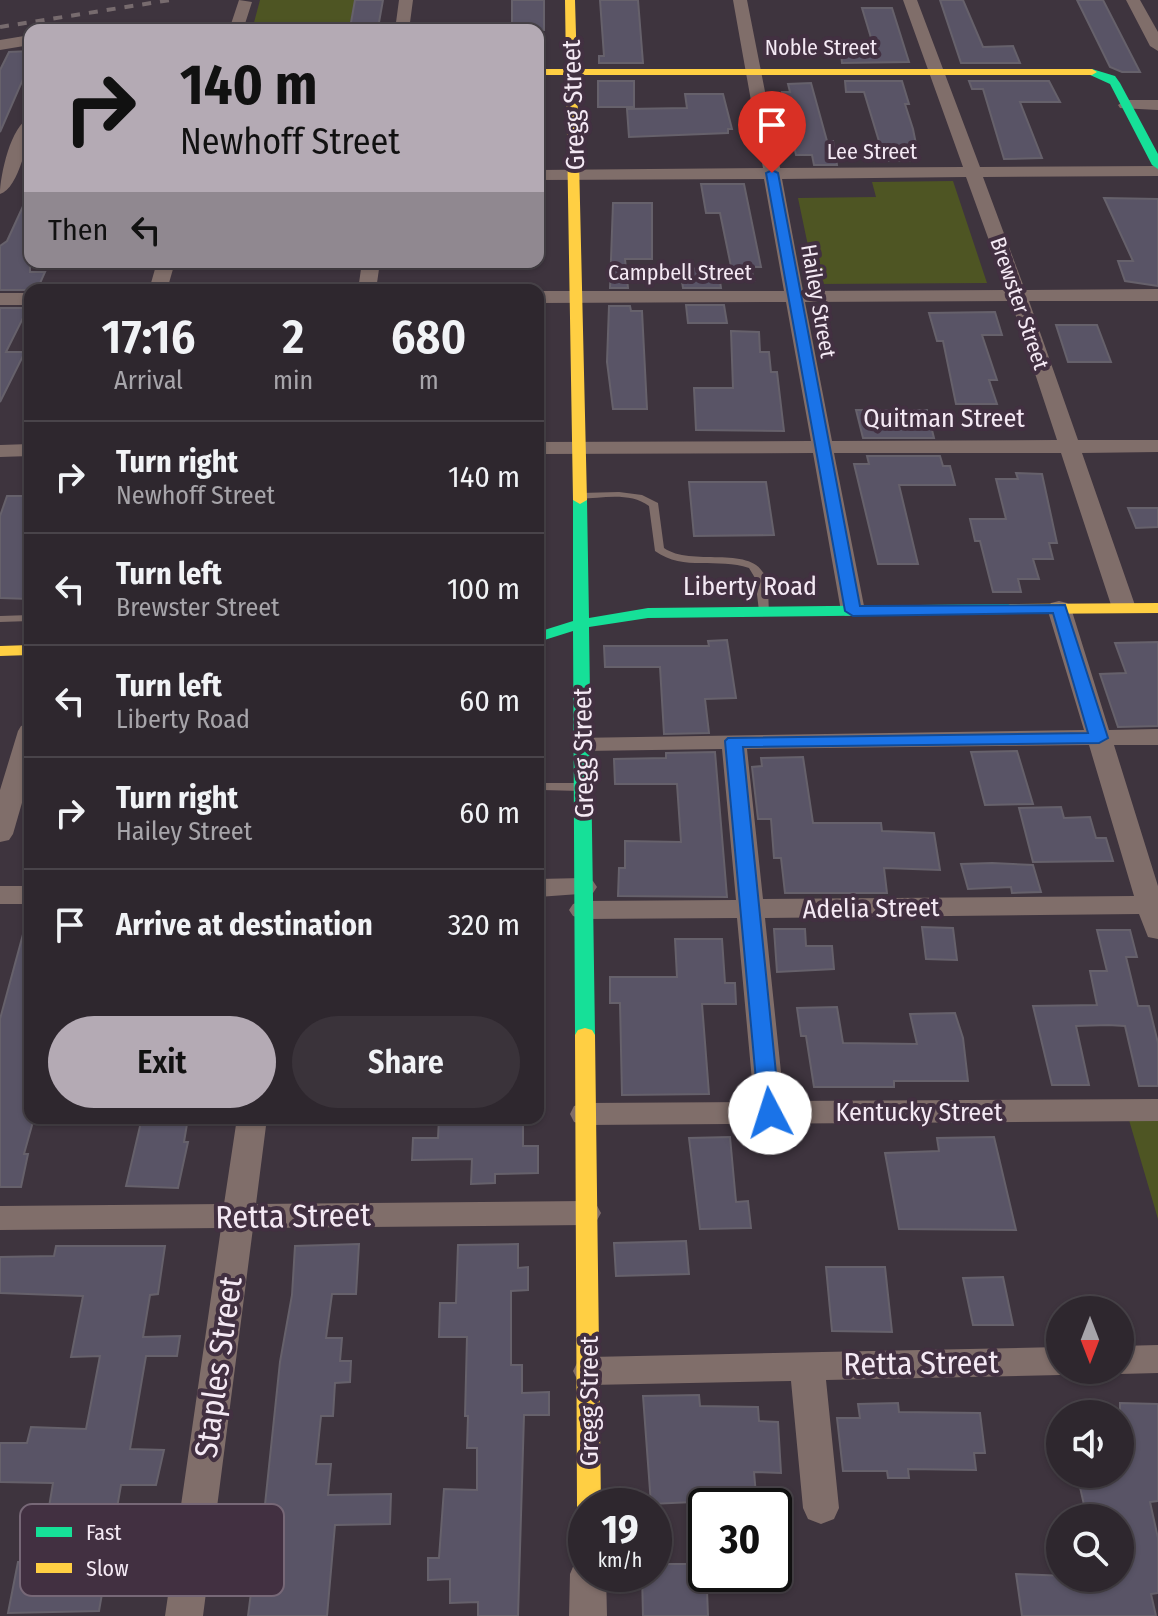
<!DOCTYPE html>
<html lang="en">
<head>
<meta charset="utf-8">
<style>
  :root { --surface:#2e272e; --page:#3a333a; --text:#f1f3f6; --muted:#a7a5aa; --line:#49444a; --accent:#b4aab4 }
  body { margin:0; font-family:"Fira Sans Condensed",sans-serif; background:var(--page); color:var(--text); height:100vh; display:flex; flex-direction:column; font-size:30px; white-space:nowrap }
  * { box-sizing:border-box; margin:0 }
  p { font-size:26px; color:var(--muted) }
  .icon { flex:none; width:44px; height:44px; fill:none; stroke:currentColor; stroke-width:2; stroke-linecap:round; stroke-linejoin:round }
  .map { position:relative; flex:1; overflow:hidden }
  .drawer { position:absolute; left:24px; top:284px; width:520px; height:840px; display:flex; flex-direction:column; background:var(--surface); border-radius:16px; box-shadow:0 2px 6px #0004,0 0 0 2px var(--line) }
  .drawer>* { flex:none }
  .hud { position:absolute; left:24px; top:24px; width:520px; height:244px; border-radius:16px; box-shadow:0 2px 6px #0004,0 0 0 2px var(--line); background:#b4aab4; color:#111; overflow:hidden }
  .needle { width:52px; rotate:180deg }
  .controls { position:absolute; left:1046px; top:1296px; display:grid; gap:16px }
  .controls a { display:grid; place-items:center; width:88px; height:88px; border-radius:50%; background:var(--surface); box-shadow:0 2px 6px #0004,0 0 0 2px var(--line); font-size:40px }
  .speed { position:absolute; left:568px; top:1488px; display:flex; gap:16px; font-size:40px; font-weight:700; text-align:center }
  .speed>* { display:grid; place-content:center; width:104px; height:104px; border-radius:50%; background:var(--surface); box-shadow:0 2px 6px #0004,0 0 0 2px var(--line); line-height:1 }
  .speed small { font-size:20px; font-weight:400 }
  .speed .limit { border:4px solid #111; border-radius:12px; background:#fff; color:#111 }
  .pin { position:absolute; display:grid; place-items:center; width:68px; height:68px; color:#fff; margin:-82px -34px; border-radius:50% 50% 50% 0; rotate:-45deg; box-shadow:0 0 8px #0007 }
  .pin .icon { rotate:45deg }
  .me { position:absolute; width:88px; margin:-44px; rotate:355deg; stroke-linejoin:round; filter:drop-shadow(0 0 6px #0008) }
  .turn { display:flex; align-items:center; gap:28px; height:168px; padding:0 24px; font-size:36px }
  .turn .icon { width:104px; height:104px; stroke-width:2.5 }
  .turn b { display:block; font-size:56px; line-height:68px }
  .then { display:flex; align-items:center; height:76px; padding:0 24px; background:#0003; gap:16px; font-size:30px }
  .eta { display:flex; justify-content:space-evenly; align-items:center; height:136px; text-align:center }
  .eta b { font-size:48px; font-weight:600; line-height:56px }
  .primary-button { display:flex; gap:16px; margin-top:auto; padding:16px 24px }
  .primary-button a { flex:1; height:92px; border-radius:48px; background:var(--accent); color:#111; font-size:32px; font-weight:600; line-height:92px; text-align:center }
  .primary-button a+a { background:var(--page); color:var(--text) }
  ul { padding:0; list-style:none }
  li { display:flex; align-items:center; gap:24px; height:112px; padding:0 24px; border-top:2px solid var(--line) }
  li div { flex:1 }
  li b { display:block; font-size:30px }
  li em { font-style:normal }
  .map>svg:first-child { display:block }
  .green { fill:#4e5523 }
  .building { fill:#595466; stroke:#66616b; stroke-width:2 }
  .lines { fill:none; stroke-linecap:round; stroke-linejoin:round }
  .lane { fill:#806e6a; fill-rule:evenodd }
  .street { fill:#806e6a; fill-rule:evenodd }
  .fast { fill:#16e098; fill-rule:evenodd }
  .slow { fill:#ffcf43; fill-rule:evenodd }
  .rail { stroke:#776b6e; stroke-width:4; stroke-dasharray:9 9; stroke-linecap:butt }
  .route { fill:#1a73e8; stroke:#114b97; stroke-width:2 }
  .labels { text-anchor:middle; stroke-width:8; stroke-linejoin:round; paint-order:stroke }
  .far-street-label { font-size:22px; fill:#f4e9f4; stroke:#423041 }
  .street-label { font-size:26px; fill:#f4e9f4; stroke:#423041 }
  .near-street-label { font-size:32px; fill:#f4e9f4; stroke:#423041 }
  .key { fill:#423041; stroke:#776877; stroke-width:2 }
  .key-label { font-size:22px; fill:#f4e9f4 }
</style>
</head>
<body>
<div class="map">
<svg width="1158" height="1616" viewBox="0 0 1158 1616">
  <rect width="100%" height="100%" fill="#3e343e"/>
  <!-- green -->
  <path class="green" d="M260,0h95l-6,28 46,2h-143z
    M953,181l34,102 -171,1 -18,-86 78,-1 -4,-15z
    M1158,1119v100l-29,-99z"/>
  <!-- building -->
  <path class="building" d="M355,0h28l-5,28h-28z
    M512,0h32v30h-32z
    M600,0h38l5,63h-44v-7h5z
    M940,0h23l20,47 30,-1 7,17h-59z
    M1077,0h26l37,72h-18l-12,-5z
    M862,8h30l17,54 -67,1 -1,-10 34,-2z
    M30,51l-6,26 -24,55v-62l9,-18z
    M598,81h36v26h-36z
    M845,81h57l7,23h-4l8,25 3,15h-5l6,16 -32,1 -21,-69h-18z
    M969,81h80l11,21h-40l22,56 -38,1 -21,-70h-11z
    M811,83l16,58h6l4,24h-23l-2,-10h-16l-14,-63h8l-2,-8z
    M685,94h38l9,35h-4v4l-99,4 -2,-28 60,-1z
    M701,184h43l17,83h-10l3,14h-20l-14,-68h-14z
    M30,191v81h15l-8,18h-37v-44l7,-5z
    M1104,198l54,1v87l-33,-5 -7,-20h15z
    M613,203h39v56h-27l3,29h-18z
    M718,268l3,20h-38l-3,-19z
    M686,305h38l3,18h-39z
    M609,306h21l1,5h11l5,98h-34l-6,-47z
    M0,308h28l-22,44h19l-25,50z
    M995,312l7,23h-20l15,45h-8l8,24h-41l-13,-63h-6l-8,-28z
    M1056,325h41l14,37h-43z
    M731,331l28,1 1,20h9l2,20h6l7,59 -88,-1 -2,-42h39z
    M856,410h71l7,28h-71z
    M867,456h73l3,10h7l5,19h-56l19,79h-40l-24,-100h15z
    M1016,473l26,1 15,69h-8l4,16h-20l6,20h-21l3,13h-28l-13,-51h-5l-5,-22h36l-10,-40h22z
    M689,482h77l8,53 -80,1z
    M7,496h23v103l-30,-1v-82z
    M1128,508h30v19l-22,1z
    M727,640l9,58 -31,1 4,34 -45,1 -4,-67h-55l-1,-21h105l-1,-5z
    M1158,642v84l-40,1 -18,-53 26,-1 -11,-30z
    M1017,751l16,53 -48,1 -14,-53z
    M715,752l12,145 -109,-1 1,-28h6v-27l56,1 -4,-58h-62l-1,-25 52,-1v-5z
    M803,757l10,66h68l1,8 52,2 6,37 -56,-2 3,25h-102l-4,-35h-7l-3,-39h-13l-6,-52 10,-1 -1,-8z
    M1061,807l3,11 26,-1 6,21h10l7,23 -80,1 -14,-54z
    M992,863l41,2 8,27 -29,1 -1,-6 -43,2 -7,-25z
    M25,927l5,1v190h4l-10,36h4l-7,33h-21v-168z
    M922,927l31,1 4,32 -31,-1z
    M774,929h31l1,17h26l2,23 -57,3z
    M1097,930h33l7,27h-11l12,49h11l9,37v43h-19l-14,-60 -17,-1 -32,1 13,59h-37l-19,-79 64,-1 -7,-34h17z
    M675,939h47l3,44h10l1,21h-34l7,90 -87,1 -2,-92h-10v-26h67z
    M837,1007l6,36 74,1 -7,-30 45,-1 8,25 5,43h-74v6h-80l-8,-51h-5l-4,-28z
    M152,1118h36l-4,24h4l-10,46 -52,-2 15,-64h11z
    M439,1118h84v28h15v27l-43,1v9l-24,1 1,-25 -60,1 1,-22h25z
    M730,1137l6,65 12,-1 3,27 -51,1 -11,-91z
    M994,1137l22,93 -117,-1 -14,-76 54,-2 -2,-13z
    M686,1241l3,33 -73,2 -2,-33z
    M359,1244l-3,50h-24l-6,44h16l-2,23h11l-1,21 -15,1 -2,33h-12l-5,48h15l-3,31 63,-1 -1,30 -55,1 -8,91h-79l10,-78 -25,1 3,-24 28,-1 16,-152 12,-67 3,-49z
    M518,1244v24l10,-1v23l-17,1v74h11v28l27,-1v23h-25l-6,201h-40v-14l-28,1v-24l-22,1v-22h11l5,-69 33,1v-42h-10l1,-32h-3l2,-79h-28l1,-34h16l2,-58z
    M56,1246h109l-7,48 -8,1 -7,42 37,-1 -3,20h-31l-16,93 34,1 -8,35h-35l-22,126 -91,2 10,-51 22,-1 13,-78 -53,-1v-39h27l4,-16 55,2 14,-73 -29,1 12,-61 -83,-3v-36l54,-1z
    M826,1267h59l7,65 -60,-1z
    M1003,1277l10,48h-40l-10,-47z
    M699,1395l1,11 58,1 1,14 19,1 3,51 -27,-1 3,34h-42v-5l-64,3 -8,-108z
    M898,1403l1,9 81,1 5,40h-11l2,17 -68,-1 1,9h-21l-1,-7h-44l-6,-53h23l-2,-14z
    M1120,1403l38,1v97l-8,1 8,36v55l-7,1 5,22h-134l-6,-42 104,4v-60h-33l-10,-44h43z
    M654,1564h52l2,52h-65l-1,-42h12z"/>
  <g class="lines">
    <!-- lane -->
    <path class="lane" d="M619,492l23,3 16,8 6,45c27,19 85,-3 100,26 5,10 4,25 5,37l-1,2 -4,1 -5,-3 -4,-33 -6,-10c-31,-11 -65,4 -94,-17l-6,-45c-19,-14 -46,-8 -69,-7l-5,-3 5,-3z
      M30,615v6l-30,1v-6z
      M546,783h34l6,4 -6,4 -38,-1 -2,-3 2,-3z"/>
    <!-- street -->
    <path class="street" d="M239,0l13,2 -9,28h-14z
      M399,0h14l-4,30h-14z
      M733,0h14l33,168 183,-1 -60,-167h14l63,167 178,-1v10l-175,1 42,113 133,-1v12h-129l49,139h80v12l-76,1 54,155 -4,5h-16l-4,-5 -51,-155h-227l31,158 -4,5h-16l-4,-5 -28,-158 -275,1v-12l273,-1 -25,-139 -248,1v-12h246l-20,-112 -226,1v-10l225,-2zM966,177l41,113 -204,1 -21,-112zM1011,301l46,139 -225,1 -27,-139z
      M1126,0h14l18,32v19l-8,-5z
      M30,35v10l-30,5v-10z
      M1126,100h32v10l-38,-2 -2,-3z
      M30,118c0,18 -11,71 -30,76 0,-18 11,-70 30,-76z
      M157,262h18l-8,28h-18z
      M362,262h18l-4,28h-18z
      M0,293h30v12h-30z
      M30,444v12l-30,1v-12z
      M1059,601l8,2 4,5 38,122 49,-1v16h-44l44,141v53l-10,-2 -9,-23 -374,4 19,183 374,-2v22l-573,4 -11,-3 -4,-8 4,-8 11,-3 169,-1 -17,-184 -154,1 -10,-3 -4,-6 4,-6 10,-3 153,-1 -14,-151 -139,2 -9,-3 -4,-5 4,-5 510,-8 -37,-122 4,-5zM1089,745l45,151 -371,3 -16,-150z
      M30,723v52l-17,59 -4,6 -9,2v-52l18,-59 3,-5z
      M583,878l10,3 4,6 -4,6 -55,4v-18z
      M0,886h30v18h-30z
      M237,1118h30l-11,86 329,-3 11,3 5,9 -5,9 -11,3 -332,3 -50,388h-38l56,-388 -221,2v-24l224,-2z
      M1158,1345v28l-38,1 -11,-4h11v-24z
      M1060,1347v23h12l-12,5 -234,5 13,128 -5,11 -13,5 -13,-5 -5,-11 -12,-127 -201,4 -12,-4 -5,-10 5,-10 12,-4z
      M586,1558v16h20l1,42h-38l1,-42 5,-12z"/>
    <!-- fast -->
    <path class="fast" d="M1092,69l23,7 5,7 38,71v15l-6,-4 -42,-81 -22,-10 -1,-2z
      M580,496l7,4 2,118 59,-10 362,-4 8,5 -8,5 -362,4 -59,9 6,408 -3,5h-14l-3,-5 -2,-404 -35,11v-10l35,-11v-121z"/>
    <!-- slow -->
    <path class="slow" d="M565,0h10l2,69h515l5,3 -5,3h-515l10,425 -7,4 -7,-4 -7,-425h-28v-6h28z
      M1158,603v10l-148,1 -8,-5 8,-5z
      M30,645v10l-30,1v-10z
      M585,1028l7,2 3,5 6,471h-15v10l-6,-2 -3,-8 -2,-471 3,-5z"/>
    <!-- rail -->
    <path class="rail" d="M0,27l170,-27"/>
  </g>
  <!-- route -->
  <path class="route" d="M772,170l6,3 82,433 205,-1 43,133 -9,5 -356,4 37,366 -3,5h-15l-3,-5 -34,-372 3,-3 360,-5 -35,-120 -200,3 -8,-5 -79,-438z"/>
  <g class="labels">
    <!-- far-street labels -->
    <g class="far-street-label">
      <text x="821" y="55">Noble Street</text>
      <text x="872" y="159">Lee Street</text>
      <text x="680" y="280">Campbell Street</text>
      <text transform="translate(819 301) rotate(80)" y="8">Hailey Street</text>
      <text transform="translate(1020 303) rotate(71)" y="8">Brewster Street</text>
    </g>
    <!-- street labels -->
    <g class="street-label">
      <text transform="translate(573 105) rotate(-92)" y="9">Gregg Street</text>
      <text x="944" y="427">Quitman Street</text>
      <text x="750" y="595">Liberty Road</text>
      <text transform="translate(583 753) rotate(-91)" y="9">Gregg Street</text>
      <text transform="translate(871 908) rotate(-1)" y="9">Adelia Street</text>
      <text x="919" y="1121">Kentucky Street</text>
      <text transform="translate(589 1401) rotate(-90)" y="9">Gregg Street</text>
    </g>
    <!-- near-street labels -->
    <g class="near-street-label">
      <text transform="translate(293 1216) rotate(-1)" y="11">Retta Street</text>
      <text transform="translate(921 1363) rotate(-1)" y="11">Retta Street</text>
      <text transform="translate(218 1367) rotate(-82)" y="11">Staples Street</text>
    </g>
  </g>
  <!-- legend -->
  <rect x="20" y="1504" width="264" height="92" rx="12" class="key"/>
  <rect x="36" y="1527" width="36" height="10" fill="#16e098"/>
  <rect x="36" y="1563" width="36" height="10" fill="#ffcf43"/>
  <g class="key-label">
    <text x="86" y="1540">Fast</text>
    <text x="86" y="1576">Slow</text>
  </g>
</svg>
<div class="controls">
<a><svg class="needle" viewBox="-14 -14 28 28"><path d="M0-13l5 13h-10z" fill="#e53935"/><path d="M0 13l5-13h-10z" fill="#a7a5aa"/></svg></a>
<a><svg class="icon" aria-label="sound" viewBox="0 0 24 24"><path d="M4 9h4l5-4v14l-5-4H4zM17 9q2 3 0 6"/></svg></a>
<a><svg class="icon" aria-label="search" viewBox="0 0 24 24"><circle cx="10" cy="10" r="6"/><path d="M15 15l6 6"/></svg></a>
</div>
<div class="speed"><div>19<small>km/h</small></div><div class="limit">30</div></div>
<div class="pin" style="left:772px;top:173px;background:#d93025"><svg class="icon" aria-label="arrive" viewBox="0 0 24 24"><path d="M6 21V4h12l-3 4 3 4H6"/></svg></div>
<svg class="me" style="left:770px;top:1113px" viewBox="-20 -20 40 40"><circle r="19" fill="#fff"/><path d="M0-13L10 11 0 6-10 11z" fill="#1a73e8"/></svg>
<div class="hud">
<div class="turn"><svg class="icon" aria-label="right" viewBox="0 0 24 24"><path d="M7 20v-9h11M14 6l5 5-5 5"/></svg><div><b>140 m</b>Newhoff Street</div></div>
<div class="then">Then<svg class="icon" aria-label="left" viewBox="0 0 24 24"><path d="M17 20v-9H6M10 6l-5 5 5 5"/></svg></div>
</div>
<section class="drawer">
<div class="eta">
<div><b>17:16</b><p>Arrival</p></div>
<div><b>2</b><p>min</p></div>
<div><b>680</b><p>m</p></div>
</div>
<ul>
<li><svg class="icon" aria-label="right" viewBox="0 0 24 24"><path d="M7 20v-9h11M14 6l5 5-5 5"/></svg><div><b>Turn right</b><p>Newhoff Street</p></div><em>140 m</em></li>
<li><svg class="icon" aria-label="left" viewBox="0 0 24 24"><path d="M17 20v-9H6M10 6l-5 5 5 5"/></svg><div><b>Turn left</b><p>Brewster Street</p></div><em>100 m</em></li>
<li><svg class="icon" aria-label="left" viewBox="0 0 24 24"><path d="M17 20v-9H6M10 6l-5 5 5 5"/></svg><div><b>Turn left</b><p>Liberty Road</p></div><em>60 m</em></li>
<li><svg class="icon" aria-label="right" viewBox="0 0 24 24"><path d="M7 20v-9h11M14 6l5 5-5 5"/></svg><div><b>Turn right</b><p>Hailey Street</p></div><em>60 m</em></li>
<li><svg class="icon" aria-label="arrive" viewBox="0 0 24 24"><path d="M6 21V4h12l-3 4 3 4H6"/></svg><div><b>Arrive at destination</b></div><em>320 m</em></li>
</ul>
<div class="primary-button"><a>Exit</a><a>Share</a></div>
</section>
</div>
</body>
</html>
